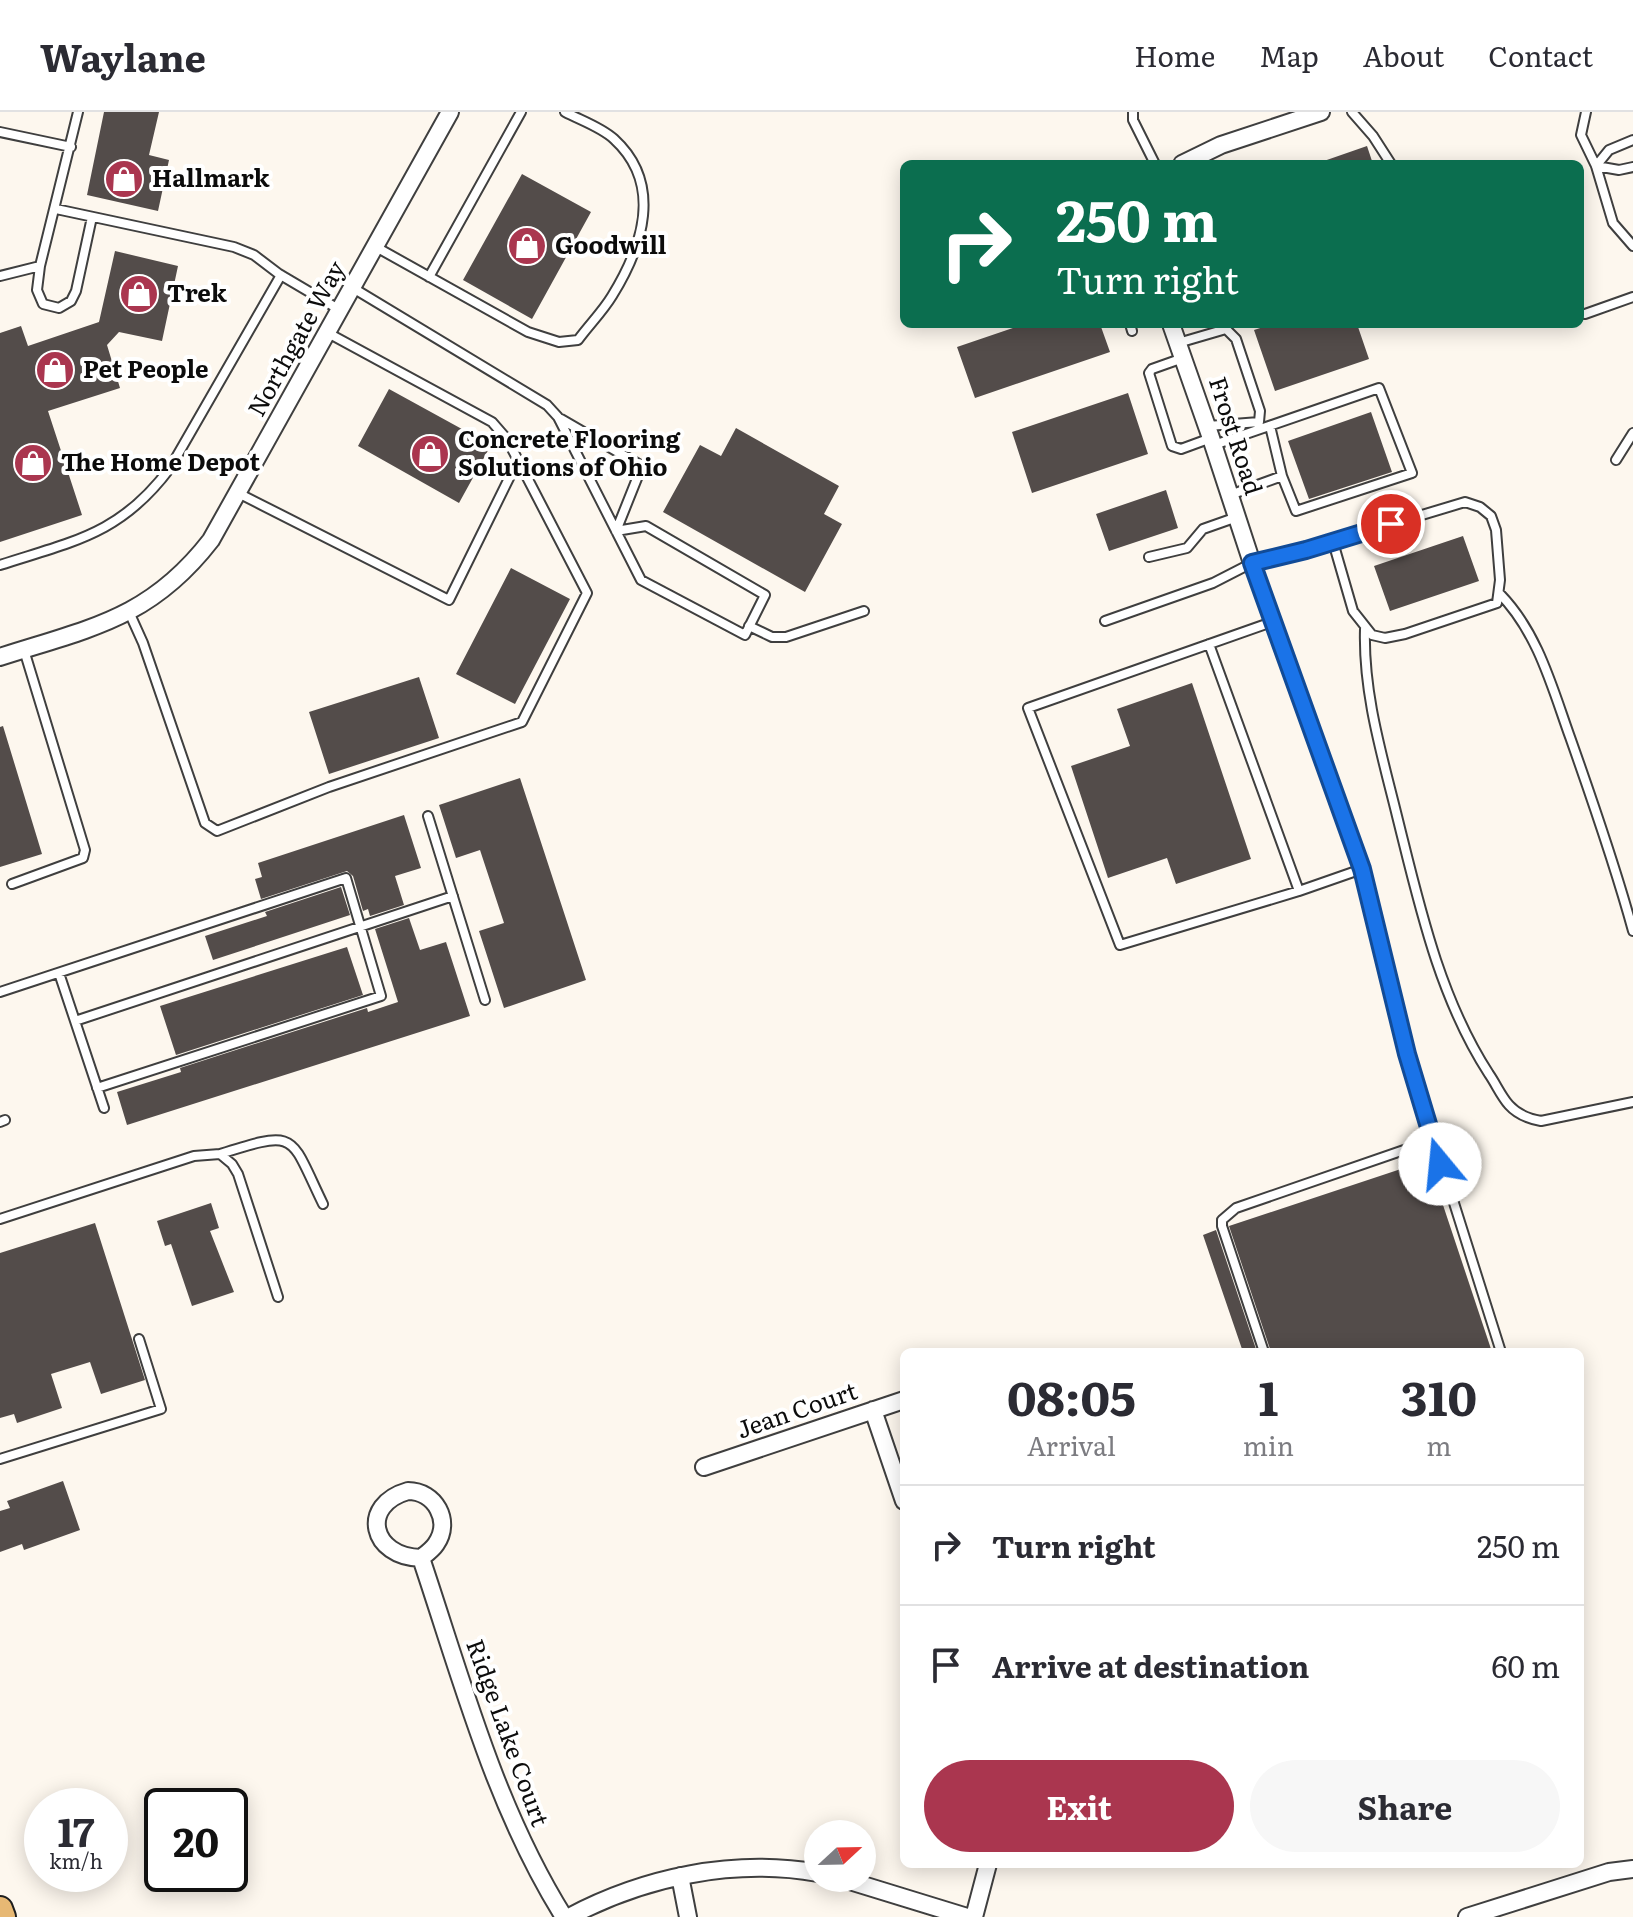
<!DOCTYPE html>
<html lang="en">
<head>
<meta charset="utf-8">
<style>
  :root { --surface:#fff; --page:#f7f7f7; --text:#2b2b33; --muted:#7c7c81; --line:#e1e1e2; --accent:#aa364f }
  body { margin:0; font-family:Literata,serif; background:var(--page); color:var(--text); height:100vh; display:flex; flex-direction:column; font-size:30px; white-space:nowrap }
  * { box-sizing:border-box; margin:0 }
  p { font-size:26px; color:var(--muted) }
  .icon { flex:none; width:44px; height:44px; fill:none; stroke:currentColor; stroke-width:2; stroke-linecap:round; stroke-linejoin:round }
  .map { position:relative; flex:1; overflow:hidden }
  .sheet { position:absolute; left:900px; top:1236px; width:684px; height:520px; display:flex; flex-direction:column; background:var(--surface); border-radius:12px; box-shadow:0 4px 20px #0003 }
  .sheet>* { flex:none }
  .hud { position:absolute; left:900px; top:48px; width:684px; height:168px; border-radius:12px; box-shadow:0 4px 20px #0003; background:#0b6e4f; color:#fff; overflow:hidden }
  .needle { width:52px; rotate:68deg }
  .buttons { position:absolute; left:804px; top:1708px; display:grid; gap:16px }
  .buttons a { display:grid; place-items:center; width:72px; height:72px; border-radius:50%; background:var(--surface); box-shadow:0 4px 20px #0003; font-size:40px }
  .speed { position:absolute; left:24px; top:1676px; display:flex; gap:16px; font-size:40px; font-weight:700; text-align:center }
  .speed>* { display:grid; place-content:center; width:104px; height:104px; border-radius:50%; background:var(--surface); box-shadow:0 4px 20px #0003; line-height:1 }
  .speed small { font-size:20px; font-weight:400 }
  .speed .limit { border:4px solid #111; border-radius:12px; background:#fff; color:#111 }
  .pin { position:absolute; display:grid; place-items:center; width:68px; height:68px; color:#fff; margin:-34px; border:4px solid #fff; border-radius:50%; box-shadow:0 2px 8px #0007 }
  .me { position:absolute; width:88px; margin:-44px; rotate:343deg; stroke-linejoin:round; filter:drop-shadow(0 0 6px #0008) }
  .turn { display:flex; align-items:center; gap:28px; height:168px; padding:0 24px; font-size:36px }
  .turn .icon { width:104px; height:104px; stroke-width:2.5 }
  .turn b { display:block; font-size:56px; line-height:68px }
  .eta { display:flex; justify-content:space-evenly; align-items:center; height:136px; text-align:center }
  .eta b { font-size:48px; font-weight:700; line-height:56px }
  .primary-button { display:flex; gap:16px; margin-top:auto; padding:16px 24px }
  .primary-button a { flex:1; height:92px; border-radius:48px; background:var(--accent); color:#fff; font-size:32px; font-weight:700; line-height:92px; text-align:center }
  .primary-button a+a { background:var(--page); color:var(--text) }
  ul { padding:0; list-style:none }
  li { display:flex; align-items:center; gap:24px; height:120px; padding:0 24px; border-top:2px solid var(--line) }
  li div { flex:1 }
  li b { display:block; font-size:30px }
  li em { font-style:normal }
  header { display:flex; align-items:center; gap:48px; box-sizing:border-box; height:112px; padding:0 40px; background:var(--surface); border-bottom:2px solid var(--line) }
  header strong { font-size:38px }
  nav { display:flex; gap:44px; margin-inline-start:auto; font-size:28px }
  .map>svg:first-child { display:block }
  .building { fill:#534c4a }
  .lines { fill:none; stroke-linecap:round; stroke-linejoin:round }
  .lane-casing { stroke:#3f3f3f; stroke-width:12 }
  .street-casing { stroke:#3f3f3f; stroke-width:20 }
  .primary-casing { stroke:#1d1d1d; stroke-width:28 }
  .lane { stroke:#fff; stroke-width:8 }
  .street { stroke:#fff; stroke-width:16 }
  .primary { stroke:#e7b874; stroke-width:24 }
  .route-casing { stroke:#114b97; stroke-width:20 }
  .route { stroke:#1a73e8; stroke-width:14 }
  .labels { text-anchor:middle; stroke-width:8; stroke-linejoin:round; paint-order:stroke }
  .poi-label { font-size:24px; font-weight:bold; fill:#0c0c0c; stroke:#fff; text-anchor:start }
  .street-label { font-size:24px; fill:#0c0c0c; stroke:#fff }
</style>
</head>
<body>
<header>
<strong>Waylane</strong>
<nav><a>Home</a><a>Map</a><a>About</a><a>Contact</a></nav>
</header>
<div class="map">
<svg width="1633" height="1805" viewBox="0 0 1633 1805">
  <rect width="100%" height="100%" fill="#fdf7ee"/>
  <!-- building -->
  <path class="building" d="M104,0h55l-10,43 20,5 -11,51 -71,-16z
    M1367,34l6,18h-52v-2z
    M522,62l69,38 -59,107 -69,-39z
    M115,139l63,15 -16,75 -43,-9 -12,13 13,43 -72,23 34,104 -82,27v-209l21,-7 7,20 71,-24z
    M1025,212h75l10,28 -135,46 -18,-51z
    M1273,212h84l12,35 -94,32 -21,-61z
    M389,277l102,56 -32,58 -101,-57z
    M1128,281l20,61 -116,39 -20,-61z
    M1371,300l21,60 -83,27 -21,-58z
    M736,316l103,58 -15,28 18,10 -37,68 -142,-80 37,-67 21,11z
    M1166,378l12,38 -69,23 -13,-37z
    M1463,424l16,45 -89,30 -16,-45z
    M511,456l59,31 -55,105 -59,-30z
    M419,565l20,61 -110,36 -20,-62z
    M1192,571l59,176 -75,25 -9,-26 -59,20 -37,-112 59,-20 -13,-37z
    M3,614l39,128 -42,13v-140z
    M520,666l66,202 -82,28 -25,-77 25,-8 -24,-73 -24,8 -17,-53z
    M404,703l17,53 -26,8 9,29 -34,11 -2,-7 -5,2 -10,-35 -6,-5 -86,28 -6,-20 7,-2 -4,-14z
    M341,775l9,28 -137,45 -8,-24 62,-20 -2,-4z
    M409,806l11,32 26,-8 24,74 -343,109 -10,-33 64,-20 -1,-4 187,-60 1,4 30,-10 -23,-73z
    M347,835l16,48 -187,60 -16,-49z
    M1428,1048l64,192h-221l-42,-126z
    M211,1091l8,25 -9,3 24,61 -42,14 -21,-62 -6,2 -8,-25z
    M95,1111l50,157 -44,14 -11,-32 -39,12 11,34 -45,15 -3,-9 -14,4v-165z
    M1216,1118l41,122h-14l-40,-117z
    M63,1369l17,49 -56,20 -2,-6 -22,8v-41l10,-3 -3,-7z"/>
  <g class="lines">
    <defs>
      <path id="lane" d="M1133,0v8l22,44
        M1352,0l21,24 18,28
        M1586,0l-5,23 15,31 17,57 20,23
        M0,20l71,15
        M1633,28l-24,10 -13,16 23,4 14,-3
        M56,97l178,38 20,8 25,19 61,36
        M376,135l152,85 31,10 19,-2c11,-15 25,-29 34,-44 31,-50 51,-112 2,-157 -13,-12 -34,-19 -49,-27
        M40,154l-3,24 6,14 16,4 12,-7 5,-10 16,-74
        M0,164l40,-10 38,-154
        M429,165l92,-165
        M353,176l194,117 11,12 83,163 104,55 20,-40 -119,-69 -30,5
        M1585,202l48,-17
        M1130,212l2,7
        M1178,231l48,-14 10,10 24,72 -1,11 -51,4
        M1183,246l-31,11 -3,4 23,73 9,3 30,-11
        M561,307l81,47 -26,65
        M1270,314l12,50
        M1214,333l165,-57 33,85 -116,38 -14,-35 -52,19
        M1616,348l17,-27
        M238,381l211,107 69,-140 -12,-22 -14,-16 -164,-89
        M1149,445l38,-9 16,-19 34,-12
        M1252,451l110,306 45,185 94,298
        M0,453c74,-24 121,-31 170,-97l111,-193
        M1500,482c38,39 52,93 70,143 23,65 45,128 63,194
        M129,500l14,31 62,180 12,8 112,-44 193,-65 65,-129 -69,-133
        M1105,509l108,-38 39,-20 54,-13 159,-48 15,5 11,9 5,14 4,50 -3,23 -92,31 -20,4 -13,-3 -19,-24 -20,-69
        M1272,510l-244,86 92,237 179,-54 63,-22
        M749,514l23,11h14l78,-26
        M1365,517c-2,64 17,126 32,187 22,88 42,181 92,258 7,10 12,22 20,31 8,9 21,14 32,16l92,-19
        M1209,532l90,247
        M428,704l57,184
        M12,772l71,-26 2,-8 -61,-200
        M59,861l45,135
        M0,880l346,-114 35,118 -284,92
        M75,909l378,-125
        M0,1010l5,-2
        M220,1042c79,-25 69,-20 103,50
        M0,1107l194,-63 26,-2 12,10 6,10 40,123
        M1264,1240l-42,-126v-6l14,-12 197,-68
        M0,1347l161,-50 -22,-70"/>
      <path id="street" d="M1182,52l39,-19 100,-33
        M1171,212l40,114 41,125
        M0,545c90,-29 150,-38 211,-117l239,-428
        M873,1298l31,91
        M704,1355l200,-67
        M408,1379c27,0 44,30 28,53 -4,6 -10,10 -15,14 -50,-1 -62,-53 -13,-67z
        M421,1446c41,122 74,249 143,359
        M680,1764l8,41
        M840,1766l127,39
        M569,1805c75,-40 165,-59 249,-44
        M974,1805l14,-53
        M1467,1805l142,-45 24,-3"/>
      <path id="primary" d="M0,1797l3,8"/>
    </defs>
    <!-- lane casing -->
    <use href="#lane" class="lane-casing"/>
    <!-- street casing -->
    <use href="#street" class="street-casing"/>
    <!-- primary casing -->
    <use href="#primary" class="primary-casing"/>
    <!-- lane -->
    <use href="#lane" class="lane"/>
    <!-- street -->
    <use href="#street" class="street"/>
    <!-- primary -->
    <use href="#primary" class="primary"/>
  </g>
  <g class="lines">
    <defs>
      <path id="route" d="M1391,412l-85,26 -54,13 110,306 45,185 33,110"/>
    </defs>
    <!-- route casing -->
    <use href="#route" class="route-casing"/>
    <!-- route -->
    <use href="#route" class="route"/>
  </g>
  <!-- icons -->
  <defs>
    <symbol id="shop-disc" viewBox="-11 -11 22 22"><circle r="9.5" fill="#aa364f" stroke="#fff"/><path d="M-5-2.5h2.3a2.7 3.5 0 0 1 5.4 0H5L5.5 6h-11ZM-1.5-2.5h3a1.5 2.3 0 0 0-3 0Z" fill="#fff"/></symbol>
  </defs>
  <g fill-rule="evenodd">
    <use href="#shop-disc" x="102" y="45" width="44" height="44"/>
    <use href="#shop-disc" x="505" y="112" width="44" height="44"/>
    <use href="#shop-disc" x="117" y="160" width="44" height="44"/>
    <use href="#shop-disc" x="33" y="236" width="44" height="44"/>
    <use href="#shop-disc" x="408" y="320" width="44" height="44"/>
    <use href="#shop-disc" x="11" y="329" width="44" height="44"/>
  </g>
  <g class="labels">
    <!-- poi labels -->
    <g class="poi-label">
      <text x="152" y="75">Hallmark</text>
      <text x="555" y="142">Goodwill</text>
      <text x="167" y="190">Trek</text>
      <text x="83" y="266">Pet People</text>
      <text x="458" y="336">Concrete Flooring<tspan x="458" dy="28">Solutions of Ohio</tspan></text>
      <text x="61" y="359">The Home Depot</text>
    </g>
    <!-- street labels -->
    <g class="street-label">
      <text transform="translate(297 227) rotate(-61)" y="8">Northgate Way</text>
      <text transform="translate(1235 324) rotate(72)" y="8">Frost Road</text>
      <text transform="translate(797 1299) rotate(-19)" y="8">Jean Court</text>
      <text transform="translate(507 1621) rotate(70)" y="8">Ridge Lake Court</text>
    </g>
  </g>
</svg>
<div class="buttons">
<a><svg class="needle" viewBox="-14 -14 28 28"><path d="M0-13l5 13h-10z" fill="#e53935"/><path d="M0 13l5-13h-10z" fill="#7c7c81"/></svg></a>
</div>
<div class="speed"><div>17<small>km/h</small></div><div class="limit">20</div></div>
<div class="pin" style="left:1391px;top:412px;background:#d93025"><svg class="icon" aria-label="arrive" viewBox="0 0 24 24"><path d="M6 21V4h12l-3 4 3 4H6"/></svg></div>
<svg class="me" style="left:1440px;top:1052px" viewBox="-20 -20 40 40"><circle r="19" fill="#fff"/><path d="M0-13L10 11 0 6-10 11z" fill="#1a73e8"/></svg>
<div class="hud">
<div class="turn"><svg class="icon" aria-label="right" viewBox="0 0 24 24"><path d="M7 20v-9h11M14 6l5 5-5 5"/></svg><div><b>250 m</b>Turn right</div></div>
</div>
<section class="sheet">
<div class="eta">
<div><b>08:05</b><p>Arrival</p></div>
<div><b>1</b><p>min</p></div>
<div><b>310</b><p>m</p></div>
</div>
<ul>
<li><svg class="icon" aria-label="right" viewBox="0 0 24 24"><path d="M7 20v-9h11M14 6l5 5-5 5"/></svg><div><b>Turn right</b></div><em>250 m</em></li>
<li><svg class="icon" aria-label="arrive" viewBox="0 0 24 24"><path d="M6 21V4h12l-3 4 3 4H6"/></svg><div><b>Arrive at destination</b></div><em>60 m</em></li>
</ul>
<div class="primary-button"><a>Exit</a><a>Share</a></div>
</section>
</div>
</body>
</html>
